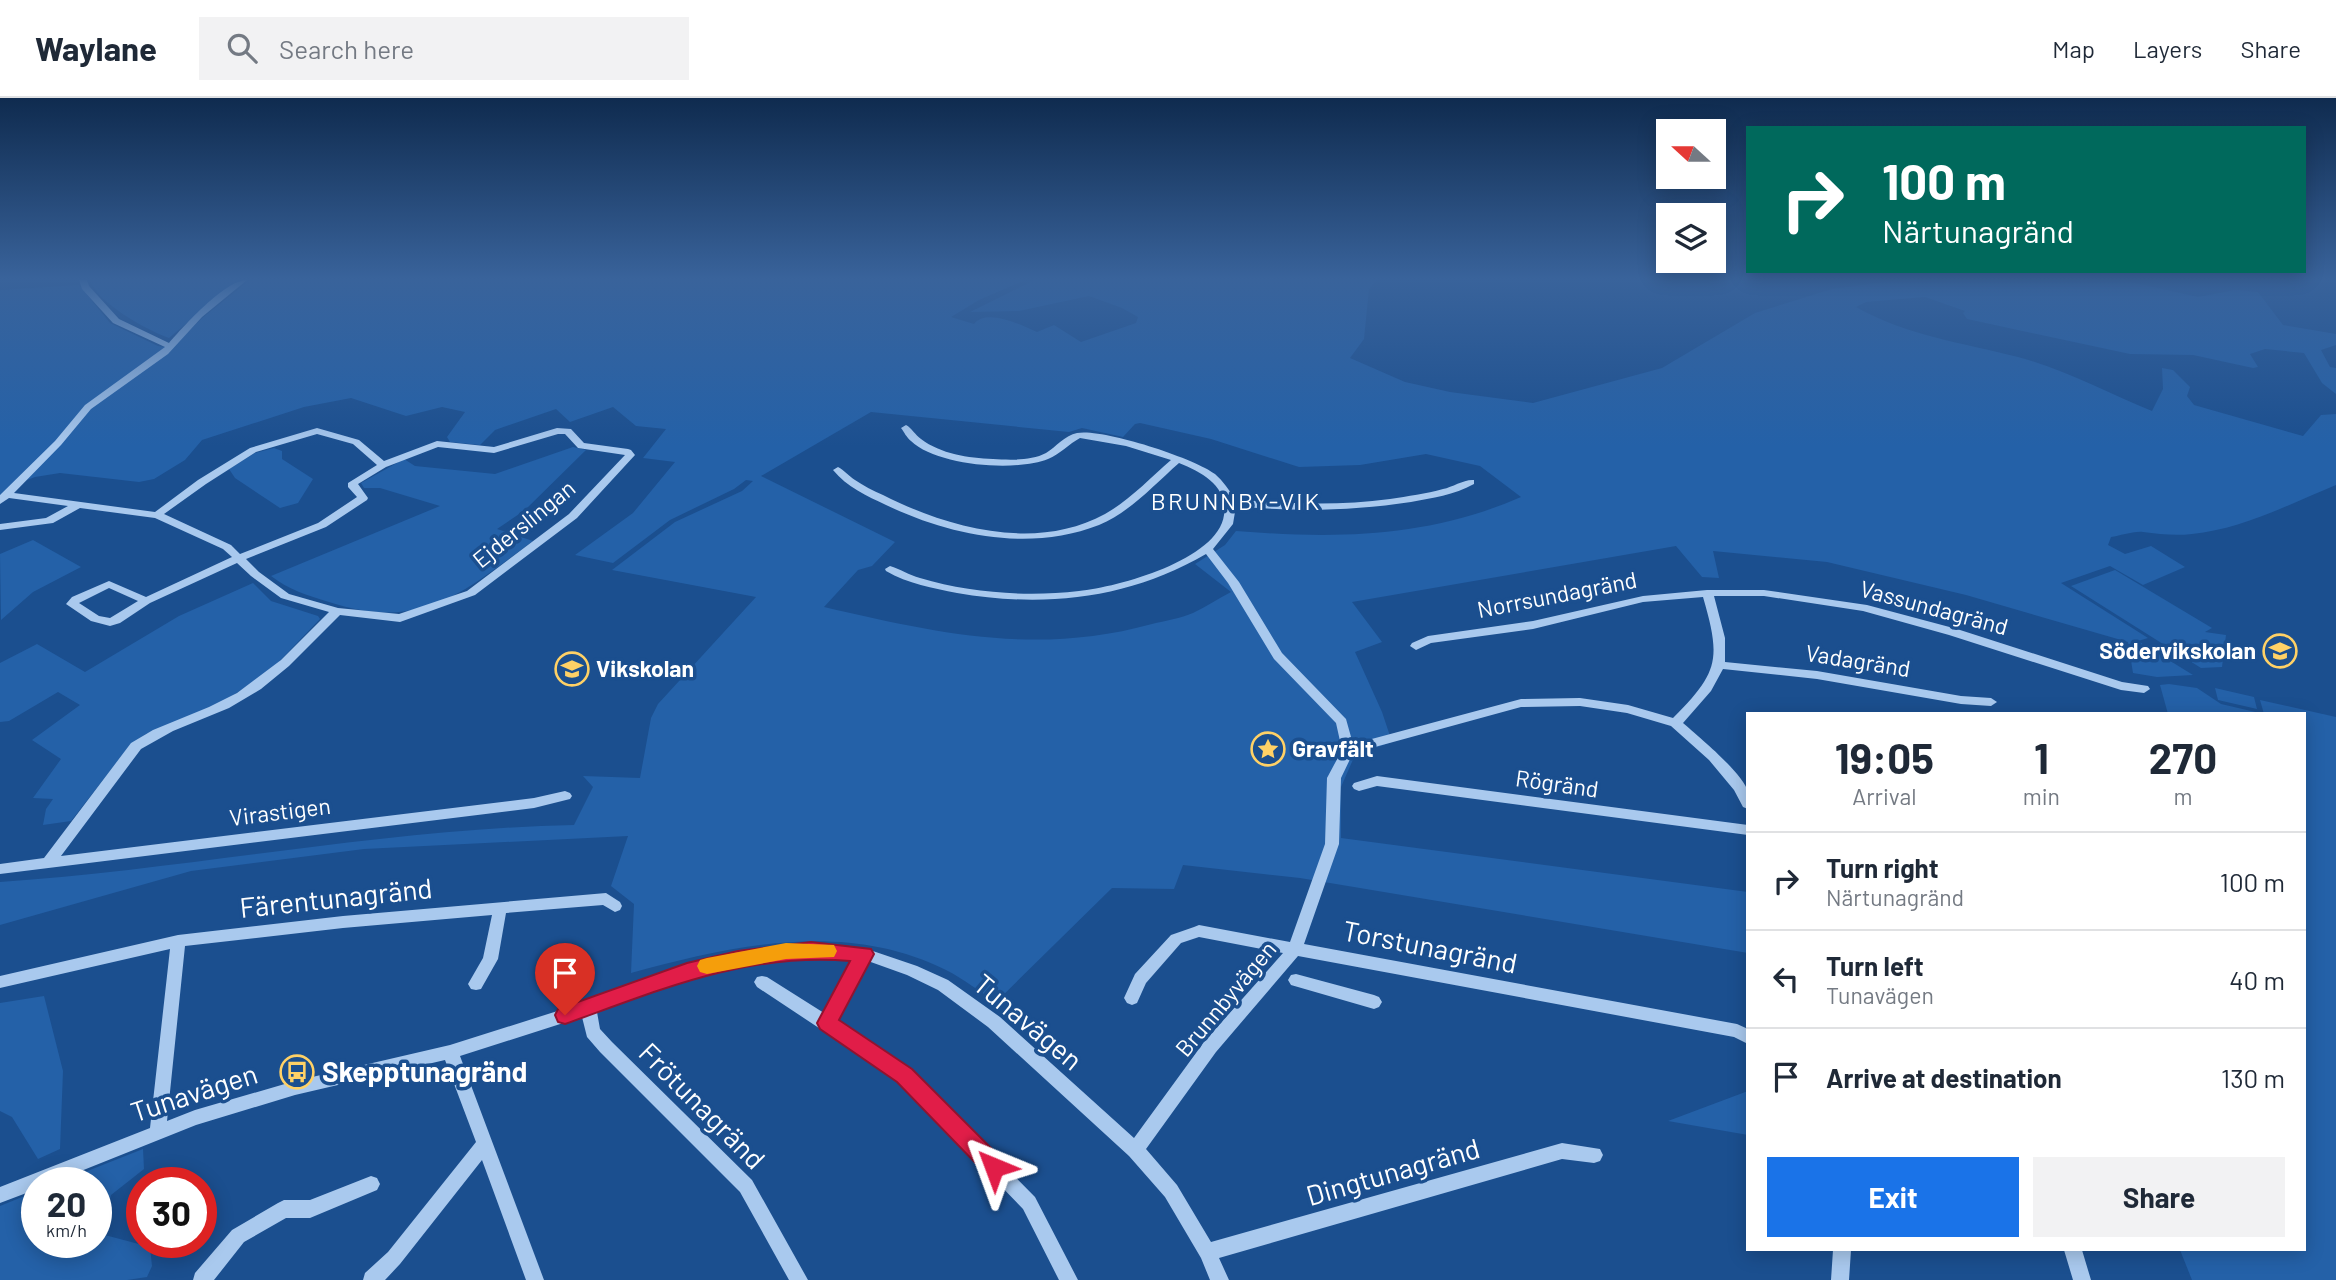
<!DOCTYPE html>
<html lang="en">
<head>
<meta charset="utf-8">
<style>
  :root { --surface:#fff; --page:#f2f2f3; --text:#1f2937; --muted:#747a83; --line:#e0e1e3; --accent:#1a73e8 }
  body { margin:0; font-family:Barlow,sans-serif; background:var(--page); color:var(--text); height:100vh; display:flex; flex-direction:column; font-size:26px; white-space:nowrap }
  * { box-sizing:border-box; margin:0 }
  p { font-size:23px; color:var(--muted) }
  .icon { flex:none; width:38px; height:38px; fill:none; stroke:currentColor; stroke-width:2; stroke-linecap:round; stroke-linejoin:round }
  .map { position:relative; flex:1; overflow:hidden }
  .details { position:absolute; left:1746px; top:614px; width:560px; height:539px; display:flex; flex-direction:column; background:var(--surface); border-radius:0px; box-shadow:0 4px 18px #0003 }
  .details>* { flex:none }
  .banner { position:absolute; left:1746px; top:28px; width:560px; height:147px; border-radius:0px; box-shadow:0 4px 18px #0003; background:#00695c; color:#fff; overflow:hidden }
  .needle { width:46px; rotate:291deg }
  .fabs { position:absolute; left:1656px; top:21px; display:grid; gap:14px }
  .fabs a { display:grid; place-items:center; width:70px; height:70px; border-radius:0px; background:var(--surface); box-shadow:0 4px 18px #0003; font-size:35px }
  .speed { position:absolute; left:21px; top:1069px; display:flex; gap:14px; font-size:35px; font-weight:700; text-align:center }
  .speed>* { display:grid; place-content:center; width:91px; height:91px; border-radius:50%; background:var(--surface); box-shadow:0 4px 18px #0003; line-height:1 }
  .speed small { font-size:18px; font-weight:400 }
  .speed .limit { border:10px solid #d22; background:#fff; color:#111 }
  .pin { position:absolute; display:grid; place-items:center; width:60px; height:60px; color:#fff; margin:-72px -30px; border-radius:50% 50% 50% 0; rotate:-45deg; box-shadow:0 0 7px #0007 }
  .pin .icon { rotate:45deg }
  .me { position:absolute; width:77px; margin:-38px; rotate:316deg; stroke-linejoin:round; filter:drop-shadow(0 0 5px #0008) }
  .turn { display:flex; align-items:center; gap:24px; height:147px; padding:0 21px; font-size:32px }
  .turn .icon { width:91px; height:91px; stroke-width:2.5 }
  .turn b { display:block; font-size:49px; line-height:60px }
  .eta { display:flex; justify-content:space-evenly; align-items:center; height:119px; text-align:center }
  .eta b { font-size:42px; font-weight:700; line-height:49px }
  .action { display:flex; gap:14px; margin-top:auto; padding:14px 21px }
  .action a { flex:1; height:80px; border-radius:0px; background:var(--accent); color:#fff; font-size:28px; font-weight:700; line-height:80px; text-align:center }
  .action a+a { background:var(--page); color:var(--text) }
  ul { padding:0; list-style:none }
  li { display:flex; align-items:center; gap:21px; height:98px; padding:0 21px; border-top:2px solid var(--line) }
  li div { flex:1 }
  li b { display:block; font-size:26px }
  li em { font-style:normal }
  header { display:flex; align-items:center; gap:42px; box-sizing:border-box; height:98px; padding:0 35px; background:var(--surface); border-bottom:2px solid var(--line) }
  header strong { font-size:33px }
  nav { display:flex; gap:38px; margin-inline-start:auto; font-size:24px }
  .search { width:490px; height:63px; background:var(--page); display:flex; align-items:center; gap:18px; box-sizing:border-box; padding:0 24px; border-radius:0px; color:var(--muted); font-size:26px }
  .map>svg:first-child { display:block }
  .green { fill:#2461a8; fill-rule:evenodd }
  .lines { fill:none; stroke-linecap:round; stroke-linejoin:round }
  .minor { fill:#a9c9ee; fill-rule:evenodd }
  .route { fill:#e11d48; stroke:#92132f; stroke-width:2 }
  .slow { fill:#f59e0b }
  .labels { text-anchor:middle; stroke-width:7; stroke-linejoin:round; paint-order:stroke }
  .street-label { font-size:23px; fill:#fff; stroke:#1b4f8f }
  .poi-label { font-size:23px; font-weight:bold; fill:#fff; stroke:#1b4f8f; text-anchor:start }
  .neighbourhood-label { font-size:24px; letter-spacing:2px; fill:#fff; stroke:#1b4f8f }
  .near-street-label { font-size:28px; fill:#fff; stroke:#1b4f8f }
  .near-poi-label { font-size:28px; font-weight:bold; fill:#fff; stroke:#1b4f8f; text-anchor:start }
</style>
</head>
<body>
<header>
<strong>Waylane</strong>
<div class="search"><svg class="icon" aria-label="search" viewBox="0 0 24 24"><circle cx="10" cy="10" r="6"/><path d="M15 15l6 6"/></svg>Search here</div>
<nav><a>Map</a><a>Layers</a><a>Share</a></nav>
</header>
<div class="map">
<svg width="2336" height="1182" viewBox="0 0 2336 1182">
  <rect width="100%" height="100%" fill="#1b4f8f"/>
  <!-- green -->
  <path class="green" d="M90,182h148l-69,58c-22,-8 -72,-35 -79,-58z
    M250,182h775l-46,20 -28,17 23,7c13,-16 47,1 63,8l17,-7 27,17 55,-19 2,-6 -16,-9 -33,-12 -70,15 -49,1 65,-32h342l-8,9 -5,50 -14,19 55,24 45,10 83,11 129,-35 93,-55 77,-24 68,-9h222l76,17 37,-7 23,2 25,33 53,9v11l-15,5 9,17 6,1v26l-14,-11 -18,-30 -39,-4 -15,5 8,13 -5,1 -60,-13 -63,-1 -163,-35 -4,-6 2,-2 -40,-14 -59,5 -10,5c49,28 107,36 162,50 46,12 90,36 134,54l11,-22 -1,-21 11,2 17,17 -3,9 7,9 109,31 18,-21 15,-1v71c-46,19 -94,44 -144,49 -17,2 -33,0 -49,-2 -10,-1 -23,4 -32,5l-3,8 17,9 26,-8 34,21 -42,18 -33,-19 -49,17 87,55 -10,3 55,34 -36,2 -24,-4 -5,-31 -162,-47 -139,-33 -114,-11 6,27 -17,-1 -26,-31 -324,56 30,40 -27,10 27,60 10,30 -37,13 -14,32v51l407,54v61l-448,-75 -117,-13 -9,24 -62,-1 -116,114c-16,-10 -32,-23 -50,-32 -101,-50 -212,-25 -315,3l3,-69 -23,-18 17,-50 -264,13 -173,22 -191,54v-43c192,-13 382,-53 574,-57l19,-38 -10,-11 57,2 11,-60 7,-14 98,-107 -144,-27 63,-48 67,-31 11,-10 -7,-1 -12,9 -64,31 -57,43 -38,-8 58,-42 42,-51 -32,-4 23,-29 -30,-3 -23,-19 -43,15 -14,-13 -61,21 -15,15 -30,-3 -3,-5 18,-25 -23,-5 -36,9 -55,-18 -47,9 -102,33 -17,20 -31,19 -15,3 -79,-9 -25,4 -21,8 -14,11v-206l79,-5 31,38 48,23 14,2 29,-29zM871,314l198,20 13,-4 41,9 12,-13 5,-1 71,16 88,28 61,-2 66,-11 54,12 41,31c-94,41 -185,42 -285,34l-11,14 -30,19 36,28c-12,6 -25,15 -38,21 -12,5 -28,8 -41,11 -116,32 -215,9 -328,-17l34,-37 14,-4 23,-24 -134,-66z
    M573,349l13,3 -61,60 -28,19 36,12c-71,52 -111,91 -204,61 -22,-7 -40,-12 -58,-26l169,-70 -60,-18h-16l-3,-5 43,-24 11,7 80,8z
    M274,350l8,3v8l31,20 -15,24 -18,5 -45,-30 -6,-9 26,-16z
    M33,442l48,27 -48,25 -32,28 -1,-66z
    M2115,472l97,58 -7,4 21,3 -4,32 -21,1 -130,-82z
    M253,485l18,18 47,15 2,3 -49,51 -48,32 -77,32 -15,10 -60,77 -28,4 3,-16 7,-10 -20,-1 28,-39 -29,-19 48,-35 -22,-13 -49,29 -9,1v-59l37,-19 48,28 94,-56z
    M2169,586l28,4 24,16 43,10 -4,-14 76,17v563h-144l-12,-30h125v-536h-137l-8,-29z
    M2215,590l39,9 3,12 -39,-9z
    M44,898l19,75 -3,78 -22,10 -26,-42 -12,-6v-108z
    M1748,993v44l-80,-14z
    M143,1051l1,20 -33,26 -10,39 49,13 2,19 -5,11 -20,3h-127v-74l37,-15v51h59v-59h-39z"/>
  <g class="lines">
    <!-- minor -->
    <path class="minor" d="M79,182h8l2,6 30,33 50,24c15,-17 56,-63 78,-63l-45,37 -34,37 -77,55 -30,36 -47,48 141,19 43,-32 52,-32 67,-20 42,12 25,21 53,-20 57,6 63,-19 14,1 13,14 44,6 3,1 4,5 -58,63 -102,77 -75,27 -60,-7 -51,51 -28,23 -32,19 -56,23 -32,18 -80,107 473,-58 31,-7 5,2 2,3 -2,3 -36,9 -534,66v-10l44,-6 87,-115 22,-13 56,-23 28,-14 44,-33 48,-48 -48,-14 -30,-22 -14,-13 -87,40 -30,20 -10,3 -19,-5 -25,-17 6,-7 37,-16 37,16 86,-40 -9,-8 -68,-31 -75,-10 -27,15 -53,7v-6l46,-6 22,-12 -59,-8 -9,6v-9l55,-54 30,-36 80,-58 -52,-24 -31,-34zM317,336l36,10 24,21 -29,18v4l9,10 -39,26 -78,31 -9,-9 -67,-31 42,-30 50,-32zM558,336h7l13,14 47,7 -56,59 -102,77 -68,23 -61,-6 -49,-14 -30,-22 -13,-13 80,-32 41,-27 1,-2 -10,-14 28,-17 52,-20 56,6zM109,490l29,13 -28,17 -11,-2 -20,-13z
      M906,327c6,3 9,10 15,14 20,15 47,19 72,20 16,1 38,2 53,-6 10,-6 19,-18 31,-20 25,-5 117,25 138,41 8,7 14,16 20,25 52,5 104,7 155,0 18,-3 36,-5 53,-10 10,-2 21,-10 31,-9v4c-20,11 -42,14 -63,18 -59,9 -117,10 -175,4l-3,18 -20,25 26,33 43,71 64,66 7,25 168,-45 59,-1 48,7 45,13c46,-46 48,-59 30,-121l-60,5 -110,27 -102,14 -15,7 -6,-4 2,-3 16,-7 105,-15 110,-25 64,-6h57l103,15 90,24 165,53 26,4 2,3 -6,4 -23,-3 -172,-55 -86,-24 -99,-15h-50l11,42v24l92,9 144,25 30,2 6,4 -6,4 -30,-2 -144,-25 -94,-10 -12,22 -28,32c15,13 61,51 65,69 1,5 0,12 0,17l-5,-2 -9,-17 -25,-30 -38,-34 -44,-13 -47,-7 -59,1 -168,46 -12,25 -2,66 -35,100 433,80 11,5v15l-14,-7 -436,-81 -82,96 -70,97 31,36 34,57 351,-99 38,6 3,6 -3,6 -6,2 -32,-4 -343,99 10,22h-19l-9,-22 -36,-61 -36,-41 -141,-129 -50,-37 -31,-15 -39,-14 -32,60 75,50 124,126 43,83h-19l-36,-71 -124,-128 -142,-94 -3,-5 3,-5 5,-1 5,1 57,36 29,-54 -42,-3 -72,9 -51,12 -91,35 3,17 12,13 140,138 56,100h-19l-49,-88 -140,-140 -13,-15 -5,-20 -122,39 84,224h-18l-44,-120 -82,104 -15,16h-22l2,-7 23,-21 88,-110 -31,-82 -150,35 -99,30 -145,58h-14v6l-37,14v-16l150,-59 20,-179 -170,39v-12l178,-41 165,-19 263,-23 14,9 2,4 -2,4 -5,2 -12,-7 -97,8 -8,46 -17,30 -5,1 -5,-1 -3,-5 15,-26 9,-43 -149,13 -158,18 -18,175 28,-11 100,-29 155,-36 136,-43 101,-37 52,-12 72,-9 53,4 53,18 31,14 52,37 134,121 70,-96 79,-89 -84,-16 -18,6 -35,40 -9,20 -5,2 -5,-2 -3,-5 11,-24 36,-39 23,-8 5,-2 91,17 35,-98 2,-66 15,-28 -6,-27 -62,-64 -46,-76 -22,-29c-77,45 -162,54 -249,39 -24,-5 -49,-9 -71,-22l-1,-2 5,-3c10,3 19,9 30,12 50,15 107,19 159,13 39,-4 139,-31 145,-76 4,-29 -21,-42 -45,-52 -25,22 -49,49 -80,62 -69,27 -148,11 -213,-20 -19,-9 -39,-18 -53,-35l5,-3c6,3 11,9 17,13 9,6 18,11 28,15 65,33 153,57 222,19 25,-14 45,-36 66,-54l-45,-14 -46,-8c-11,6 -20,16 -32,21 -32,13 -111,7 -137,-18 -4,-3 -7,-9 -10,-13z
      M1377,678l371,49v10l-371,-49 -18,5 -5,-2 -2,-3 2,-3z
      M1296,876l78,21 5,2 3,5 -3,5 -5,2 -83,-24 -3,-5 3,-5z
      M371,1078l6,2 3,6 -3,6 -67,28h-24l-42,24 -30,38h-21l2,-7 37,-43 46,-27 6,-3h26z
      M1833,1152h18l-2,30h-18z
      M2064,1152h18l9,30h-18z"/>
  </g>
  <!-- sky -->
  <linearGradient id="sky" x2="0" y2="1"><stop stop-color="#0f2b4f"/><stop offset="0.52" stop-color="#39639b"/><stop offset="1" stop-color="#39639b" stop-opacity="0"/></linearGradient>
  <rect width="2336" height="348" fill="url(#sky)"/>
  <!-- route -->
  <path class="route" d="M811,844l60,7 3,5 -35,66 73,49 90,90 3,8 -3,7 -8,3 -8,-3 -89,-92 -77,-53 -3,-6 33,-62c-103,-9 -190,29 -285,63l-7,-2 -3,-7 3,-6 129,-46 51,-12z"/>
  <!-- slow -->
  <path class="slow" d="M786,845l48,2 3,6 -3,6 -48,2 -79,15 -7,-2 -3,-6 3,-6 7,-2z"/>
  <!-- icons -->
  <defs>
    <symbol id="school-ring" viewBox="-11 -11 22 22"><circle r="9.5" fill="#1b4f8f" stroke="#ffd166" stroke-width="1.5"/><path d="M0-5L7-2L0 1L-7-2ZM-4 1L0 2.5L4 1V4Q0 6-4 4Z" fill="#ffd166"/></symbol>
    <symbol id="sight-ring" viewBox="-11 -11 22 22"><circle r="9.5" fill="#1b4f8f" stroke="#ffd166" stroke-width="1.5"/><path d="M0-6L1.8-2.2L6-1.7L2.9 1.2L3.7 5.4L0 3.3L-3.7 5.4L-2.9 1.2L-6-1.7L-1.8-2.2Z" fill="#ffd166"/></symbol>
    <symbol id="bus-ring" viewBox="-11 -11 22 22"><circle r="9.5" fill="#1b4f8f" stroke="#ffd166" stroke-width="1.5"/><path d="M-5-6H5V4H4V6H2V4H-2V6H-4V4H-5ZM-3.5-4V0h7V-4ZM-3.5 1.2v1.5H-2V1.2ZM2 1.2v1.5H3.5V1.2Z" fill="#ffd166"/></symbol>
  </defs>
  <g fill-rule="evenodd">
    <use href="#school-ring" x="2261" y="534" width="38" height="38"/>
    <use href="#school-ring" x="553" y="552" width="38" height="38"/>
    <use href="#sight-ring" x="1249" y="632" width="38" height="38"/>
    <use href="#bus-ring" x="278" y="955" width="38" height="38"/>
  </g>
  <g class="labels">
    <!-- street labels -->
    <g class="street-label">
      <text transform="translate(524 426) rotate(-39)" y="8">Ejderslingan</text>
      <text transform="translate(1557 497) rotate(-11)" y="8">Norrsundagränd</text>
      <text transform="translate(1934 510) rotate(15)" y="8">Vassundagränd</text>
      <text transform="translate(1858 563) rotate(9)" y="8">Vadagränd</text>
      <text transform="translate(1557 686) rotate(8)" y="8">Rögränd</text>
      <text transform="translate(280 714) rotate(-7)" y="8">Virastigen</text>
      <text transform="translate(1226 901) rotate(-50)" y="8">Brunnbyvägen</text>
    </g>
    <!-- poi labels -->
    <g class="poi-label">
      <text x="2256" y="561" text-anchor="end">Södervikskolan</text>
      <text x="596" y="579">Vikskolan</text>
      <text x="1292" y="659">Gravfält</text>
    </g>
    <!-- neighbourhood labels -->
    <g class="neighbourhood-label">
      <text x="1236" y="412">BRUNNBY-VIK</text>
    </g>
    <!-- near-street labels -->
    <g class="near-street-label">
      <text transform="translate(336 800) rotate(-6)" y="10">Färentunagränd</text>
      <text transform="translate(1430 849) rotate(11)" y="10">Torstunagränd</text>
      <text transform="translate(1028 924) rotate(40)" y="10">Tunavägen</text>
      <text transform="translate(194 995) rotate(-18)" y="10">Tunavägen</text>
      <text transform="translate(702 1008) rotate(45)" y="10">Frötunagränd</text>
      <text transform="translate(1393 1074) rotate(-16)" y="10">Dingtunagränd</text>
    </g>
    <!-- near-poi labels -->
    <g class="near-poi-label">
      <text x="322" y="984">Skepptunagränd</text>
    </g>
  </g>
</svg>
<div class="fabs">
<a><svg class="needle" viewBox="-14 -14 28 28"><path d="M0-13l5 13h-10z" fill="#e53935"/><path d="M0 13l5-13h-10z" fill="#747a83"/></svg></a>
<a><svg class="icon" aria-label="layers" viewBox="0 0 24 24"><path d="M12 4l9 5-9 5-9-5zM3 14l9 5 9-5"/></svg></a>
</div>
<div class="speed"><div>20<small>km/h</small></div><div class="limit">30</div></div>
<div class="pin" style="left:565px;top:917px;background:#d93025"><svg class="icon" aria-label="arrive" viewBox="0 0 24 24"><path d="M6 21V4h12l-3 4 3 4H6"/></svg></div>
<svg class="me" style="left:994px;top:1069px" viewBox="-20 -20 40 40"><path d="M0-17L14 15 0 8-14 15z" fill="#e11d48" stroke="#fff" stroke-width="4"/></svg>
<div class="banner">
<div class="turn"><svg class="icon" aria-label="right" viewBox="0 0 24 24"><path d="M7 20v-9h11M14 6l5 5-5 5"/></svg><div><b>100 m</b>Närtunagränd</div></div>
</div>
<section class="details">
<div class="eta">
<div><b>19:05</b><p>Arrival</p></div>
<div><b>1</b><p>min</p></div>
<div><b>270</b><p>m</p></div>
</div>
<ul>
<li><svg class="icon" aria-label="right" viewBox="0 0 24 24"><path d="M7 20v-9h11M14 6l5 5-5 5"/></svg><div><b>Turn right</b><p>Närtunagränd</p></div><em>100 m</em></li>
<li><svg class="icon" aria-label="left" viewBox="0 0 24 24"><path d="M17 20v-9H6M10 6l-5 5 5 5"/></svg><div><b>Turn left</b><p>Tunavägen</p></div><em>40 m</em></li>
<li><svg class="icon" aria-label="arrive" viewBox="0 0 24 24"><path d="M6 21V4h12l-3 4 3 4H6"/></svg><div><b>Arrive at destination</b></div><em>130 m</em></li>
</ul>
<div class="action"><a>Exit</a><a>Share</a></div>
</section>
</div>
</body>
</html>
